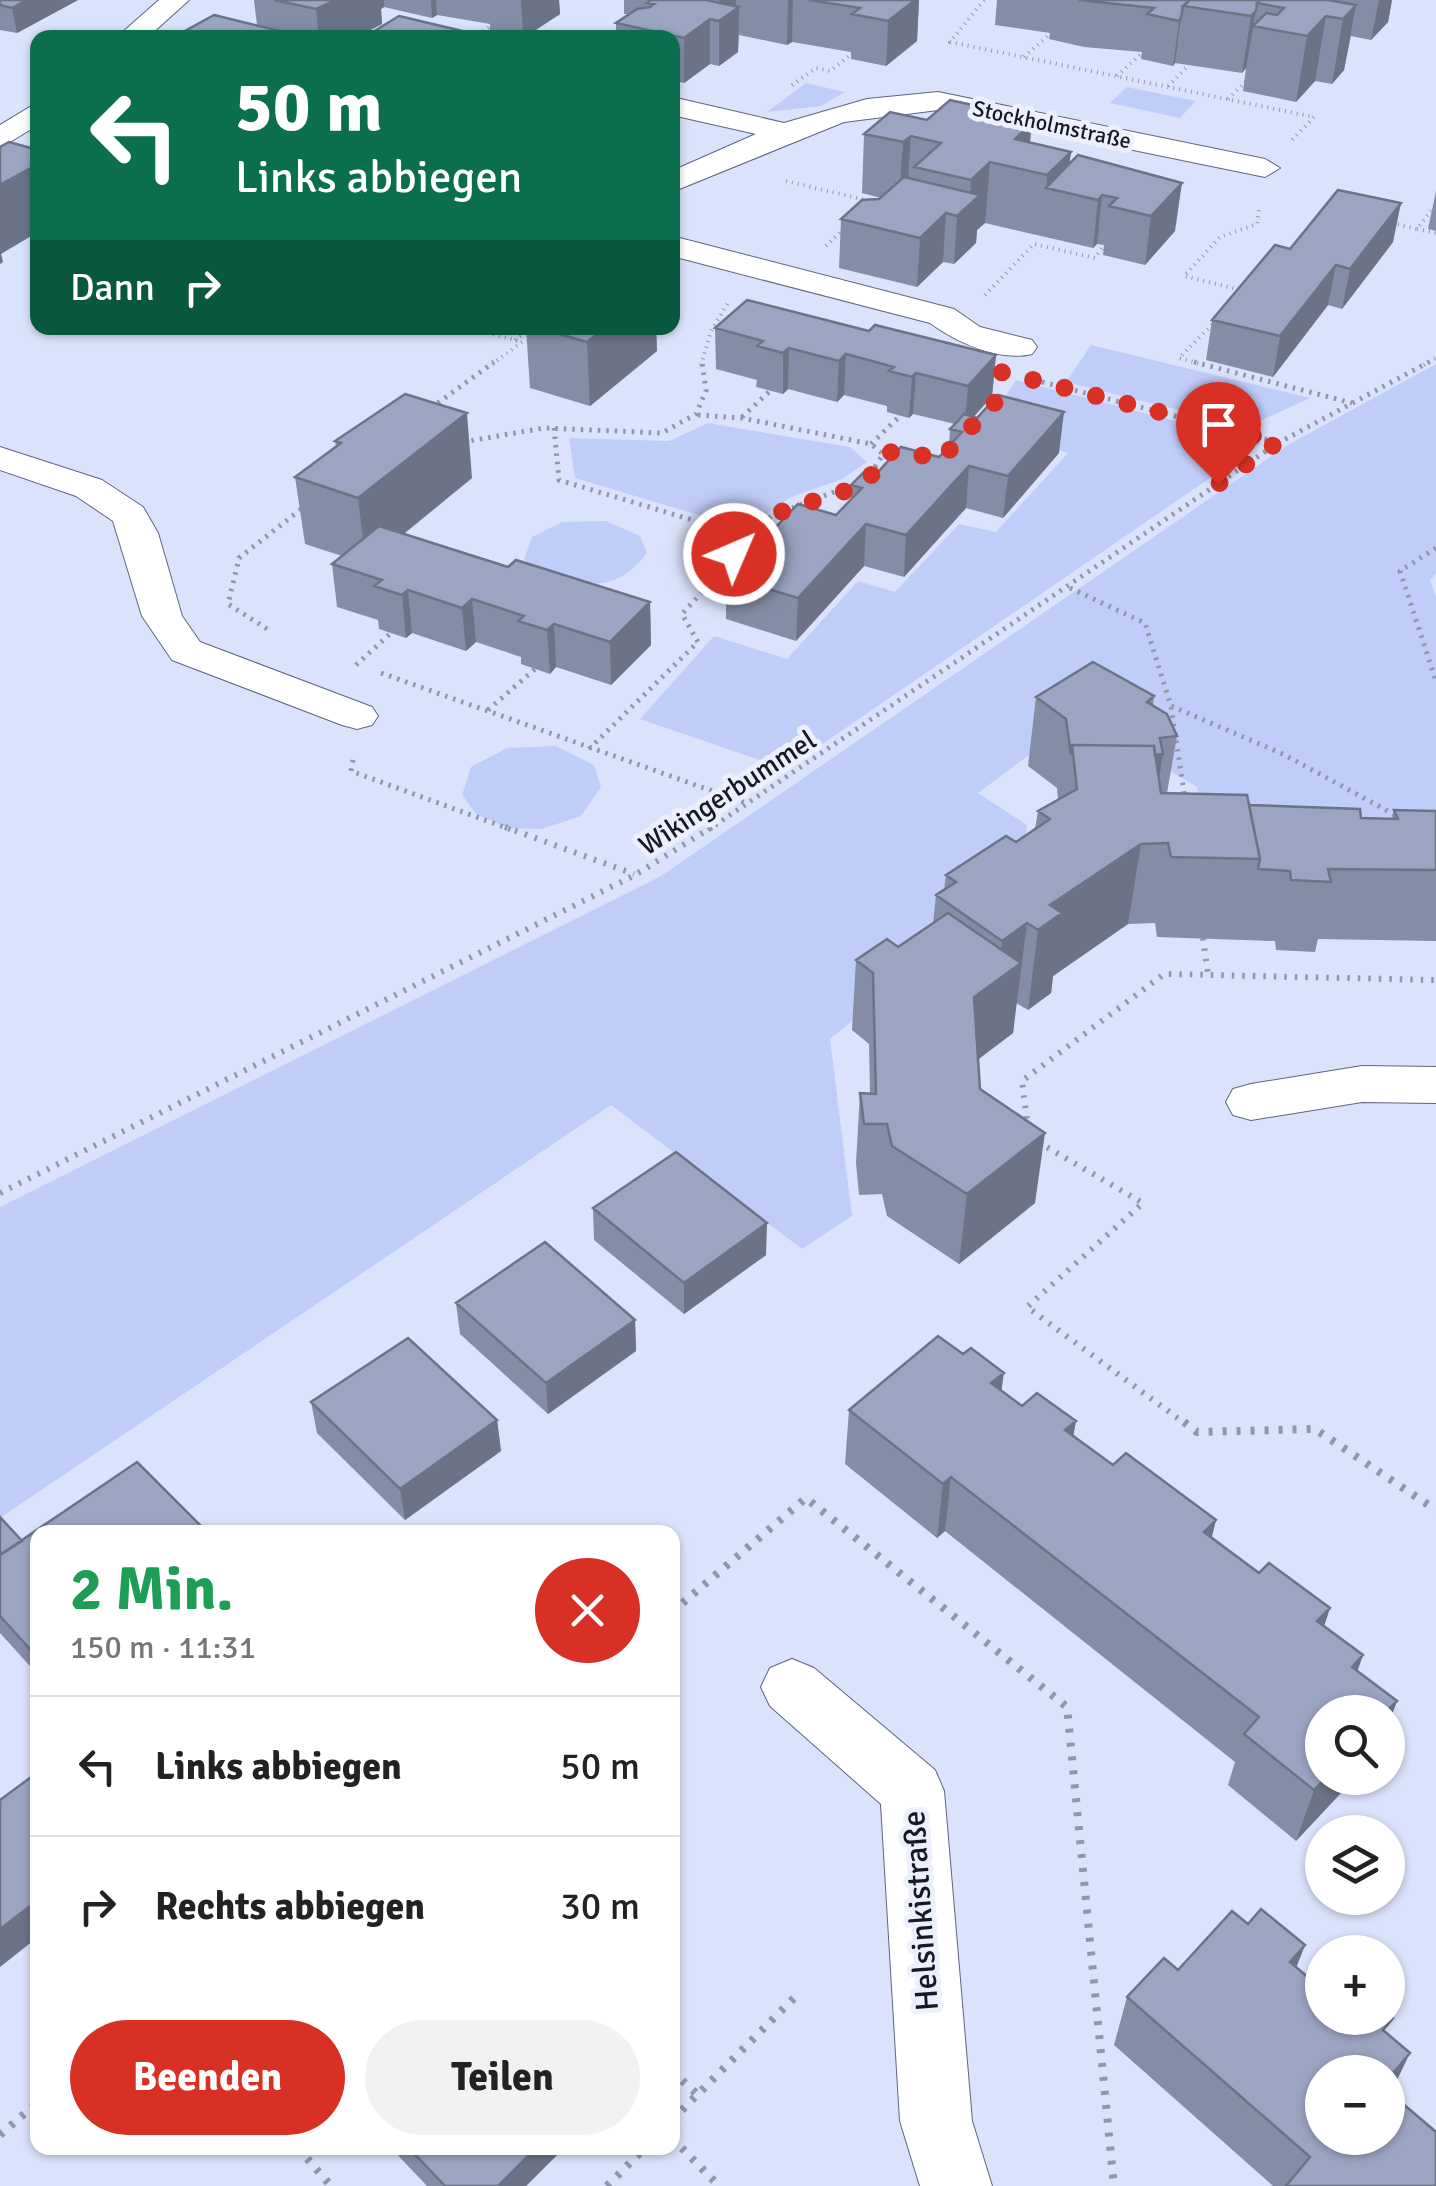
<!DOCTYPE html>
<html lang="de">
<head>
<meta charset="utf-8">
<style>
  :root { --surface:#fff; --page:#f2f2f2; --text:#222; --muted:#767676; --line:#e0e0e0; --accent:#d93025 }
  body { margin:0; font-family:Signika,sans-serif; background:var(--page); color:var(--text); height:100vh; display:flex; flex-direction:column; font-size:38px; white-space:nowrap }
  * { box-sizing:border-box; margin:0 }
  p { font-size:32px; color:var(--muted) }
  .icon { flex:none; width:55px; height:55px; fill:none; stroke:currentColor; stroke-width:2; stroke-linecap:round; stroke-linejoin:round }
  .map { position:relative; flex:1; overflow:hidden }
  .side { position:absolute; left:30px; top:1525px; width:650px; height:630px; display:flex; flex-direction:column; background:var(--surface); border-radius:20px; box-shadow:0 2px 8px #0004 }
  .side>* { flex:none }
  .banner { position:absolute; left:30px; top:30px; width:650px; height:305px; border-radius:20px; box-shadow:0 2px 8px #0004; background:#0b6e4f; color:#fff; overflow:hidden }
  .buttons { position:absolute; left:1305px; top:1695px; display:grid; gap:20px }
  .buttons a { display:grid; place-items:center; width:100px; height:100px; border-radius:50%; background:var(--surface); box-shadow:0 2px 8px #0004; font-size:50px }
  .pin { position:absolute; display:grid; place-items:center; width:85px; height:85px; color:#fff; margin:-102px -42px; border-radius:50% 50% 50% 0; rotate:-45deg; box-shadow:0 0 10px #0007 }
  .pin .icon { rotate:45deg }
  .me { position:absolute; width:110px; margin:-55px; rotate:45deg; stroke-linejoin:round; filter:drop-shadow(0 0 8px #0008) }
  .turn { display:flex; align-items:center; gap:35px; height:210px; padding:0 40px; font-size:45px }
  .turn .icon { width:130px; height:130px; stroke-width:2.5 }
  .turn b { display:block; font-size:70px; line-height:85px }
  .then { display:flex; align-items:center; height:95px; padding:0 40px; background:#0003; gap:20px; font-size:38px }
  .round { display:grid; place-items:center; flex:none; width:105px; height:105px; border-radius:52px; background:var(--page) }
  .head { display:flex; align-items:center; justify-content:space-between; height:170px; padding:0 40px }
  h1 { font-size:60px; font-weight:700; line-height:75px; color:#1e9e55 }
  .primary-button { display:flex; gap:20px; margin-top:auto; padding:20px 40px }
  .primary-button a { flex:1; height:115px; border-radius:60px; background:var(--accent); color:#fff; font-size:40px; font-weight:700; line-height:115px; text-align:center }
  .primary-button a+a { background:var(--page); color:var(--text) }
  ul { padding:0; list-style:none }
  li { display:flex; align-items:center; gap:30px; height:140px; padding:0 40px; border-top:2px solid var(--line) }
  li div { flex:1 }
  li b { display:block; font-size:38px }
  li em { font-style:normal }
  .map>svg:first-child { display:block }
  .green { fill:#c1cdf9 }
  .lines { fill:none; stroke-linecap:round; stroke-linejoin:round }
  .minor-casing { stroke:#5d6580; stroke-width:2 }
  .path-far3 { stroke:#9197ab; stroke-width:4; stroke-dasharray:1 5; stroke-linecap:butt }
  .path-far2 { stroke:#9197ab; stroke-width:5; stroke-dasharray:2.5 6; stroke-linecap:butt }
  .path-far1 { stroke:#9197ab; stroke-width:6; stroke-dasharray:2.5 8; stroke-linecap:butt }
  .path { stroke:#9197ab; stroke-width:8; stroke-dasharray:4 10; stroke-linecap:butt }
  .minor { fill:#fff; fill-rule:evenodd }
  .wall { fill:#858da6 }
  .shaded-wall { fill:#6c7387 }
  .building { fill:#9ba4c1; stroke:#6c7387; stroke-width:2.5 }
  .route { stroke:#d93025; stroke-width:18; stroke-dasharray:0 32.4 }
  .labels { text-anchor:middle; stroke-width:10; stroke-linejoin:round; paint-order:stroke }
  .far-street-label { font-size:22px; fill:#161924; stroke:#ecf0fd }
  .street-label { font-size:28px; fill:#161924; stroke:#ecf0fd }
  .near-street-label { font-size:32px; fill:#161924; stroke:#ecf0fd }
</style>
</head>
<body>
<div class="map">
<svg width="1436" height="2186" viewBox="0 0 1436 2186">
  <rect width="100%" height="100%" fill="#dbe3fc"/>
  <!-- green -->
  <path class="green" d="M806,83l39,9 -24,14 -54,6z
    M1127,87l69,14 -16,17 -70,-15z
    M1091,345l219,53 -63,29 -181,-45z
    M1436,364v210l-6,6 6,17v261l-228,8 -11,-79 -117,-70 -102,76 49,32 -8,60 -189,154 22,177 -50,33 -191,-144 -611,413v-311l661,-331 625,-430z
    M1016,380l245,63 -475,326 -146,-50 74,-83 73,23 71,-78 37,11 64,-68 37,8 72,-79 -82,-25z
    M708,423l142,24 17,15 -25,17 -51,18 -46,32 -170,-51 -6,-40 100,3z
    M606,521l34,15 7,17c-33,43 -62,31 -110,22l-13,-16 8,-22 30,-15z
    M556,746l38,19 7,22 -20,29 -39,13 -34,-1 -31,-13 -15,-20 9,-28 36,-19z"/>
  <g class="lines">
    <defs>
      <path id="minor" d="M159,0h30l-42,38h-31z
        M938,92l327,67 15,9 -15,9 -327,-67 -94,12 -172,70v-21l84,-37 -84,-19v-18l112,26 83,-24z
        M38,102v23l-38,23v-23z
        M672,236l282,73 26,18 52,13 5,7 -5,7c-33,8 -76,-12 -102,-31l-258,-67z
        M0,447l102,33 41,27 15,26 24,83 18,26 172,65 6,9 -6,9 -15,4 -15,-4 -170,-65 -30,-44 -29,-95 -37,-25 -76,-26z
        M1362,1066l74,1v36l-74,-1 -111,18 -18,-5 -7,-13 7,-13 18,-5z
        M792,1659l22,9 121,102 9,21 28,330 20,65h-72l-20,-65 -19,-317 -111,-98 -9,-19 9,-19z"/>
    </defs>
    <!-- minor casing -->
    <use href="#minor" class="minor-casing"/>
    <!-- path-far3 -->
    <path class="path-far3" d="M984,0l-34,42 364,75 -23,24
      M473,38l21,-14
      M1024,57l27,-24
      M1117,76l26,-24
      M792,85l24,-17 14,3 24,-19
      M1168,86l20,-20
      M1228,99l21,-21
      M786,181l88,21
      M1392,223l25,6 19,-25
      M1417,229l19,4
      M826,246l20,-19
      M1245,291l-61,-15 36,-39 37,-13 2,-16
      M985,295l49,-51 61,14 9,-13
      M470,328l52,14 -31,23
      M515,340l17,-12
      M701,365l10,-34 17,-28
      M1204,365l-25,-7 38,-38
      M1424,365l12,-7"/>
    <!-- path-far2 -->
    <path class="path-far2" d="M1194,362l158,41
      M1042,382l235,60
      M431,408l63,-46
      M698,415l44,3 129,26 12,10 -14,23
      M742,417l28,-26
      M554,428l5,52 190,57
      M463,442l81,-14 118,5 34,-19 10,-23 -4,-29
      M871,444l29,-28
      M1436,548l-36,23 36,110
      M1070,588l75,35 26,83 112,48 114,62
      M267,629l-39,-25 11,-46 66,-52
      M356,665l35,-32
      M381,673l368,131
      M1171,707l14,92
      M488,710l47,-41
      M589,749l109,-107 -16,-28 89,-98 87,-33
      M353,760l-2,11 161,59
      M708,830l570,-387 151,-81"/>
    <!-- path-far1 -->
    <path class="path-far1" d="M505,827l129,47
      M1203,938l5,36
      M1028,1129l-6,-48 142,-107 272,6
      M1038,1142l105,61 -116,104 160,118
      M0,1193l635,-318 77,-48"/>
    <!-- path -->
    <path class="path" d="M1184,1422l13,10 118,-3 121,81
      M672,1612l134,-114 261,209 47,479
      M672,2071l26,24
      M672,2120l128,-128
      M0,2135l38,-33
      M672,2138l47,48
      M298,2148l33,38
      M607,2186l38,-38"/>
    <!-- minor -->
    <use href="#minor" class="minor"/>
  </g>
  <!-- wall -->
  <path class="wall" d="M0,0h78l-61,33 -17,-3z
    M254,0h305l1,14 -36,24 -34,-7v-7l-53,-9 -5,3 -48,-11 -3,2 1,15 -27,14h-183l85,-13z
    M624,0h295l-2,41 -31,25 -35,-7v-7l-59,-10 -5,3 -48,-10 -1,17 -19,14 -9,-2 -26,19 -8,-2 1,45 -5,3v-91h-56v-15l12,-9h-4z
    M997,0h395l-4,22 -17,18 -20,-4 -7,34 -12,14 -17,-3 -19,21 -53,-11 3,-23 -4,5 -67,-10 -2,3 -32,-7 1,-7 -58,-5 -35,-8 1,-6 -55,-8z
    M981,107l-1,7 50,29 41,9 -2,12 106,67 -30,34 -42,-10 1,-10 -7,-1 -4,4 -108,-25 -8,7 -1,13 -22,21 -11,-2 -26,25 -78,-19 2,-49 40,-21 -19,-5 2,-59z
    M1436,191v40l-8,-2z
    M1393,242l-51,67 -14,-4 -55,72 -67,-17 6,-40 78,-71z
    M526,328h130l1,23 -67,55 -60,-18z
    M715,328l154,3 127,24 -4,41 -18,21 85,36 -56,65 -37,-10 -62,69 -40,-11 -68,75 -70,-22v-43l14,-15v-13l31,-16 65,-17 15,-15v-15l26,-12 62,-16 10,-11 1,-17 5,-5 -42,-10 -4,4 -22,-6v-6l-43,-11 -7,7 -49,-13 -5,5 -27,-7 1,-7 -41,-11z
    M335,441l137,37 -68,56 104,33 142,35 1,43 -40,40 -55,-18 -6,7 -29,-10v-7l-45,-15 -10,9 -54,-18 -6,5 -27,-9 -1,-9 -41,-13 -5,-43 10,-8 -37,-12 -10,-67 41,-30z
    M1154,696l-1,9 24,31 -10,57 194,25 31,1 2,-9 42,60v71l-118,-2 -3,13 -39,-2 -1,-9 -118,-4 -2,-14 -27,1 -75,52 -2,17 -23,17 -12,-7 -3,30 -35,26 2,30 55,114 -76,61 -72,-48 -5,-22 -23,1 -3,-32 4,-70h10l-1,-49 -17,-14 4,-70 42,-13 35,-23 3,-29 8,-5 2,-15 70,-33 19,-13 3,-18 20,-12 -1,-11 -29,-22 8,-69z
    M593,1208l173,47 -82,59 -90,-74z
    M456,1303l179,17 1,31 -88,63 -88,-80z
    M1002,1391l20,15 54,15 -3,15 139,101 112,89 34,45 -36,107h33l-59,63 -68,-56 7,-23 -290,-231 -8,7 -92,-74 4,-54z
    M311,1402l186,18 4,31 -96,69 -88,-87z
    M0,1517l22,24 16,-9v143l-38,-42z
    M1248,1924l57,21 -9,23 26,50 65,14 3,61 46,93h-163l-159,-141 13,-48 51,-27z
    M391,2148h173l-38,38h-99z"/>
  <!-- shaded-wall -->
  <path class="shaded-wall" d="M27,0h51l-61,33 -5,-25z
    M336,0h48v7l-3,2 1,15 -27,14h-36l-3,-29z
    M431,0h5l1,15 -5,3z
    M521,0h38l1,14 -37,24z
    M719,0h17v9l3,-2 -1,45 -19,14z
    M788,0h5l-1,42 -5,3z
    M915,0h4l-2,41 -31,25 2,-45z
    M1379,0h13l-4,22 -17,18z
    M1356,5l-12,65 -12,14 11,-65z
    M1256,11l-10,57 -4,5 9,-57z
    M1326,16l-11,65 -19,21 11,-66z
    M1181,18l-6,45 -2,3 6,-45z
    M710,19v45l-26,19v-45z
    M676,80l1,46 -5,3v-47z
    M1032,123l-5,48 -12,-32z
    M911,136l-4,59 -8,7 4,-60z
    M1071,152l-5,40 -20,-4 1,-13z
    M990,162l-5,61 -8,7 -1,13 -22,21 3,-48 12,-11 2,-25z
    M38,164v68l-37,22 2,8 -3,2v-79z
    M1182,183l-7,48 -30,34 6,-49z
    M1102,195l-5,49 -4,4 5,-48z
    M1401,203l-8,39 -51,67 8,-40z
    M946,213l-3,49 -26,25 3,-49z
    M1336,265l-8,40 -55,72 7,-41z
    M598,328h58l1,23 -67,55 -3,-64z
    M789,348l-1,41 -5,5v-41z
    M846,354l-2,41 -7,7 2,-41z
    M996,355l-4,41 -28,31 4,-41z
    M916,373l-3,41 -4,4 3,-41z
    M1064,412l-5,41 -56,65 5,-42z
    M467,413l5,65 -106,86 -8,-66z
    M969,466l-3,42 -62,69 2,-42z
    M866,524l-2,42 -68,75 2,-43z
    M408,590l4,43 -6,5 -4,-43z
    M472,599l4,43 -10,9 -4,-43z
    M650,602l1,43 -40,40 -1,-43z
    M554,624l2,43 -6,7 -3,-44z
    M1163,754l-11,69v-67z
    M1141,844l-13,80 -75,52 -2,17 -23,17 10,-80 12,-25z
    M1027,923l-14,110 -46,35 7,-71 24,-17 4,-39z
    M1045,1133l-10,70 -76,61 8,-70z
    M767,1223l-1,32 -82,59v-31z
    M635,1320l1,31 -88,63 -2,-31z
    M1004,1373l-8,55 -5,-45z
    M497,1420l4,31 -96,69 -5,-31z
    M1076,1421l-10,54 -1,-45z
    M951,1477l-6,54 -8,7 6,-54z
    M1216,1520l-13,54 1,-42z
    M1330,1608l-17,53 4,-40z
    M1363,1655l-18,53 7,-41z
    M1397,1701l-9,25 -2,-14z
    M1326,1778h29l-59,63 18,-51z
    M38,1900v37l-38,30v-38z
    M1305,1945l-19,48 4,-31z
    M1410,2053l-22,46v-20z
    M536,2148h28l-38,38h-28z"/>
  <!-- building -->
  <path class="building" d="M0,0h27l-15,8 -12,-3z
    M274,0h62l-20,9z
    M651,0h55l33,7 -20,14 -9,-2 -26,19 -68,-15 21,-14 13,-2 4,-3 -7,-1z
    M809,0h106l-27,21 -36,-7 8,-6z
    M1079,0h111l-7,6 -2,12 -2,3 -32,-7 7,-6z
    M1190,0h70l-3,3 -1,8 -5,5 -68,-10z
    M1260,0h68l28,5 -13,14 -17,-3 -19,20 -54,-10 13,-13 11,2 7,-7 -27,-5z
    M214,15l95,23h-137z
    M399,16l93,22h-129z
    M950,100l31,7 -7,6 58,10 -17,16 56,13 -24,23 -57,-13 -19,18 -57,-13 27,-24 -30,-7 -8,6 -39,-8 26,-22 37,8z
    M9,142l29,8v14l-38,21v-38z
    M1078,155l104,28 -31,33 -42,-10 8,-8 -15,-3 -4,5 -52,-12z
    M904,177l76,18 -23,21 -11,-3 -26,25 -79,-19 21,-19 17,-1z
    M1338,190l63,13 -51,66 -14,-4 -56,71 -68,-16 63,-75 15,4z
    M747,300l122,31 6,-6 121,30 -28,31 -52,-13 -4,4 -23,-6 5,-4 -48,-13 -7,7 -50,-13 -6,5 -26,-7 6,-5 -48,-13z
    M538,328h67l-18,14z
    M405,394l62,19 -109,85 -63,-21 46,-34 -6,-2z
    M998,395l66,17 -56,64 -39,-10 -63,69 -40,-11 -68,74 -72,-22 24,-25 -10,-3 20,-19 11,3 27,-28 38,11 26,-27 -11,-3 15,-15 11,3 24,-26 38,10 23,-25 -12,-3 7,-7 7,-8 13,4z
    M379,526l129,41 8,-7 134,42 -40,40 -56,-18 -7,6 -29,-9 6,-5 -52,-17 -10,9 -54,-18 -6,5 -28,-9 8,-6 -50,-16z
    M1093,662l61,34 -7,6 20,12 10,22 -17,2 3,16 -8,1 -1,-9 -82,-1 -1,10 -5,-36 -30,-22z
    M1072,745l82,1 7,47 86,2 13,64 -89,-2 -3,-14 -27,1 -91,61 12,8 -24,17 -11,-7 -25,18 -66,-46 20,-13 -10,-7 60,-39 10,6 34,-23 -12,-8 39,-22z
    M1249,805l111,4 1,9 37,1 -4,-9 42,1v59l-108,-1 3,13 -40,-2 -1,-9 -32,-2 2,-10z
    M948,913l73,50 -47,34 6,92 65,44 -78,61 -75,-48 -5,-22h-23l-4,-31 16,1 -3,-121 -17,-13 31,-21 11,8z
    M676,1152l91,71 -83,60 -91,-75z
    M545,1242l90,78 -89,63 -90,-80z
    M938,1336l25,18 8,-6 33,25 -13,10 31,23 15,-13 39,28 -11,9 48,35 13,-12 90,67 -12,12 55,41 10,-10 61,45 -13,13 46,34 -11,12 45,34 -11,11h-64v66h4l-12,12 -70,-56 15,-17 -308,-240 -8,7 -94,-74z
    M408,1338l89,82 -97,69 -89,-87z
    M137,1462l70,70h-169v126l-38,-42v-61z
    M0,1517l22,24 -22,14z
    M38,1772v128l-38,29v-129z
    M1261,1909l44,36 -15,17 32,27v29h66v-5l5,5 -10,12 27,23 -22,26v-7h-66v66h66v-47l48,41v54h-150l24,-29 -183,-160 37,-39 14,12 54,-59 16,13z
    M409,2148h127l-38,38h-53z"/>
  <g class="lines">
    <!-- route -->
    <path class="route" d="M734,554c12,-13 25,-30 41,-39 30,-17 100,-19 108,-61l18,-4 39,10 59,-62 3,-26 276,70 -60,42"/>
  </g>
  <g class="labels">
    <!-- far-street labels -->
    <g class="far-street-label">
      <text transform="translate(1052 124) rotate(12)" y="8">Stockholmstraße</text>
    </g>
    <!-- street labels -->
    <g class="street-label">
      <text transform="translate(727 792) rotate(-33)" y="10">Wikingerbummel</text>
    </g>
    <!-- near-street labels -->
    <g class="near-street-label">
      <text transform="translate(920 1911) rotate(-94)" y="11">Helsinkistraße</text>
    </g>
  </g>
</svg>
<div class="buttons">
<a><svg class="icon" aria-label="search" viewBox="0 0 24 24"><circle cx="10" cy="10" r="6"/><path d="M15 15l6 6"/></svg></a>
<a><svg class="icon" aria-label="layers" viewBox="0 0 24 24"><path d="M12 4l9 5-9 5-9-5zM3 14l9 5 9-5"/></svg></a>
<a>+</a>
<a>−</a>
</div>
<div class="pin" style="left:1218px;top:484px;background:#d93025"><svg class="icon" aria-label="arrive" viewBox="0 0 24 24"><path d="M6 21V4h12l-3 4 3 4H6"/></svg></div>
<svg class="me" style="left:734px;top:554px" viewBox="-20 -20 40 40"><circle r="17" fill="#d93025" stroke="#fff" stroke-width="3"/><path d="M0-11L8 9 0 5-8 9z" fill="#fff"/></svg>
<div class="banner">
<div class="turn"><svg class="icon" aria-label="left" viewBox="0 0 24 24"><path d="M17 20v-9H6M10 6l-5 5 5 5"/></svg><div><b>50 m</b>Links abbiegen</div></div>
<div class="then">Dann<svg class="icon" aria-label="right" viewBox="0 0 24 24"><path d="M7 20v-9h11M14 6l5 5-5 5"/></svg></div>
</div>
<section class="side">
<div class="head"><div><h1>2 Min.</h1><p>150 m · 11:31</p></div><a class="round" style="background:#d93025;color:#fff"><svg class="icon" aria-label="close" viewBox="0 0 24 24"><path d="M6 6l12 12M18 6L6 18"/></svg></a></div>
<ul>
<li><svg class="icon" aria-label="left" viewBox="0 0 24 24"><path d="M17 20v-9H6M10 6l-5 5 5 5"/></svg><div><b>Links abbiegen</b></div><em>50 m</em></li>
<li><svg class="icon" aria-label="right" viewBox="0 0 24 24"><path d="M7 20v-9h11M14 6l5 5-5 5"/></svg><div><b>Rechts abbiegen</b></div><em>30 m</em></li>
</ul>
<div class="primary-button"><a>Beenden</a><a>Teilen</a></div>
</section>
</div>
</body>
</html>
